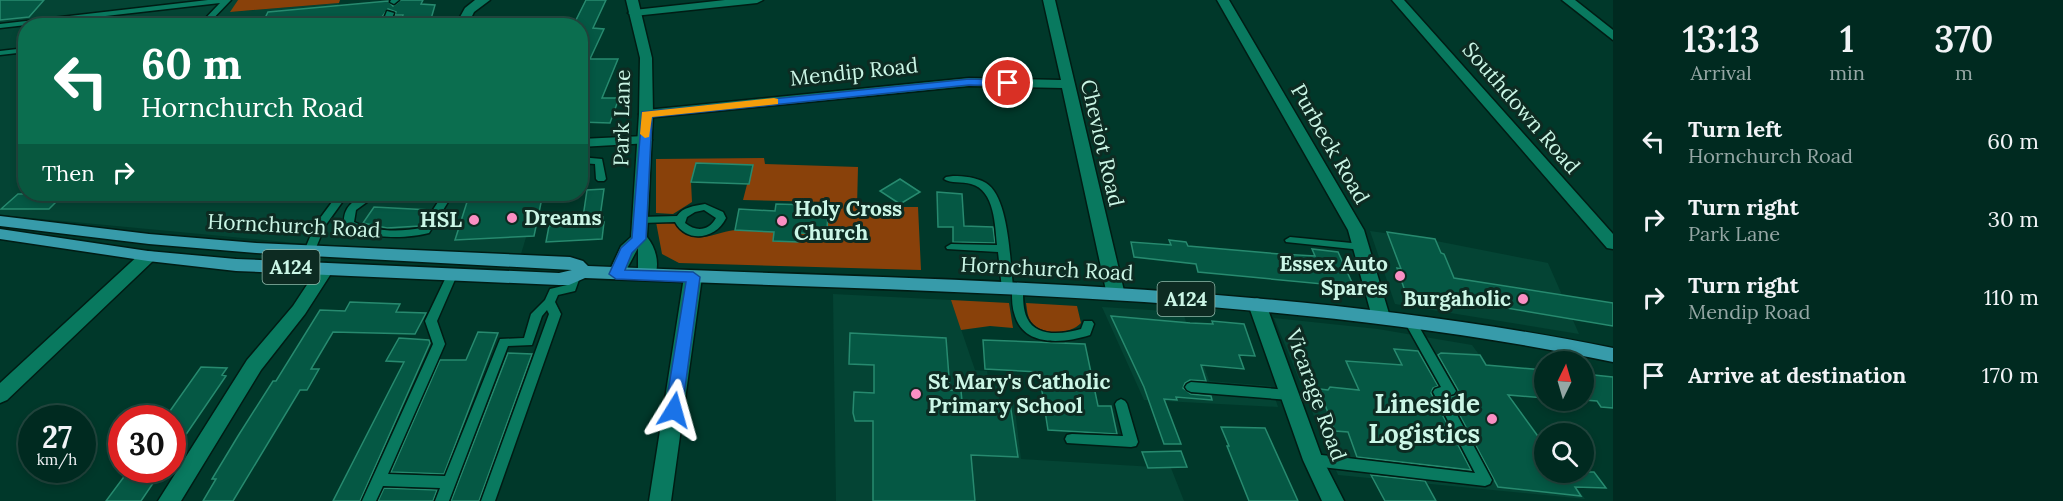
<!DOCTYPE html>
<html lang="en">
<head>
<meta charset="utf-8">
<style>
  :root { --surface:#002a20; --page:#0a3229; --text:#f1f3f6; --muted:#95a7a5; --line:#22463e }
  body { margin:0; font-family:Lora,serif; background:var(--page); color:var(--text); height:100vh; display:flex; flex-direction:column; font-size:22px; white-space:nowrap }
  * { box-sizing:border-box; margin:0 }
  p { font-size:20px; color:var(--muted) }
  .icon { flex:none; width:33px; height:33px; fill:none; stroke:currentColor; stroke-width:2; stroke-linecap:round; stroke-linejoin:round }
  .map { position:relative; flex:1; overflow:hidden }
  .side { display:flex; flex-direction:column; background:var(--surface); width:450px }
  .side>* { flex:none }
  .banner { position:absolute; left:18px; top:18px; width:570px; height:183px; border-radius:24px; box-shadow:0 3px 9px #0003,0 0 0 2px var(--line); background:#0b6e4f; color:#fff; overflow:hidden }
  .needle { width:39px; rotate:5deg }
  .tools { position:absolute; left:1534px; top:351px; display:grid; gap:12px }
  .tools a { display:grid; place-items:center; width:60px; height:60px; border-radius:50%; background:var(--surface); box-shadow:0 3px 9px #0003,0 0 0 2px var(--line); font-size:30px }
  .speed { position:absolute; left:18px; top:405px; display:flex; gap:12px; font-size:30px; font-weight:700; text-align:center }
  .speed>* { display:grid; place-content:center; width:78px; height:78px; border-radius:50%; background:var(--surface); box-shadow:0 3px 9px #0003,0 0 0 2px var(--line); line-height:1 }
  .speed small { font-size:15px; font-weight:400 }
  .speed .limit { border:9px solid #d22; background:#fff; color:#111 }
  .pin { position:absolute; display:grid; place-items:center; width:51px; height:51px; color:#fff; margin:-26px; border:3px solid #fff; border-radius:50%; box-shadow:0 2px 6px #0007 }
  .me { position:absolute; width:66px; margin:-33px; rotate:8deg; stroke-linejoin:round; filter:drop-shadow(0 0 4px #0008) }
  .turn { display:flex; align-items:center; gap:21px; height:126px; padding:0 24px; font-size:27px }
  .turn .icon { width:78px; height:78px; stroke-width:2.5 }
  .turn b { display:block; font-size:42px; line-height:51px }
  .then { display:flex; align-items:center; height:57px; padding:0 24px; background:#0003; gap:12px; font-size:22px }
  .eta { display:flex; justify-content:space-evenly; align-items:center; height:102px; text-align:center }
  .eta b { font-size:36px; font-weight:600; line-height:42px }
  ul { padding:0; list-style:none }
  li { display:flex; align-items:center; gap:18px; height:78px; padding:0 24px }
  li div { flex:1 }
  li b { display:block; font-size:22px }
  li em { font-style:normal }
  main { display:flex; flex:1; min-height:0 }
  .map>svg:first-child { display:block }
  .built { fill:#044434 }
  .green { fill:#89410a }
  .building { fill:#055844; stroke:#278a6f; stroke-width:1.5 }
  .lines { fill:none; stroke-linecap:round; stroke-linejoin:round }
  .service-casing { stroke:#001c14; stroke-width:3 }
  .minor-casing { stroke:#001c14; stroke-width:3 }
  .tertiary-casing { stroke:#001c14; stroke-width:3 }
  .primary-casing { stroke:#001c14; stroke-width:3 }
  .service { fill:#09795f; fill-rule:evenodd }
  .minor { fill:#09795f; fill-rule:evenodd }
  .tertiary { fill:#09795f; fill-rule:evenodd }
  .primary { fill:#379baa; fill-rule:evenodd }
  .route { fill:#1a73e8; stroke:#114b97; stroke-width:1.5 }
  .slow { fill:#f59e0b }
  .poi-dot { fill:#fb8fc3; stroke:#0d2b22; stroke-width:2 }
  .labels { text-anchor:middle; stroke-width:6; stroke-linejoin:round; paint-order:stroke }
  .shield { fill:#0d2b22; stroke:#92b9ab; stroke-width:1.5 }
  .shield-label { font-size:20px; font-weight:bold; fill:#cbf6e6 }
  .street-label { font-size:21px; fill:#cbf6e6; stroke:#0d2b22 }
  .poi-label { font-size:21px; font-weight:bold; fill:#cbf6e6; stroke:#0d2b22; text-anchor:start }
  .near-poi-label { font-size:26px; font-weight:bold; fill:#cbf6e6; stroke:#0d2b22; text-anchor:end }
</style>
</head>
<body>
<main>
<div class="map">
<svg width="1613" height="501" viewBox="0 0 1613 501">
  <rect width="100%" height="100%" fill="#00382a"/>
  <!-- built -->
  <path class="built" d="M0,0h238l-7,12 108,-9 -10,22 -303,1v168h513l-18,60 -215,-10 -306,-29z
    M1370,231l56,8 122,24 31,71 -184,-30z
    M833,294l118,6 24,70 12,1 2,14 9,1 1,15 15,1 7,57 150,9 13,33h-348z
    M1102,307l81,5 15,51h5l6,18 62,5 7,21 -134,-7z
    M1274,318l104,11 94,16 73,99v28l21,1 19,26 -247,-24z"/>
  <!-- green -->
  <path class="green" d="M238,0h102l-1,3 -109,9z
    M764,158l1,6 93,3 -1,40h61l3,63 -242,-7 -17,-9 -6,-32h19c16,27 37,11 60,8 13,-1 27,1 39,2l-1,9 26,-8 28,1 1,-27 -3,-1 4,-4 -86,-2 9,-35 -56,-2 -5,19 1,20 -19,12 -17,-1v-54z
    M951,300l58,3 4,25 -23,-2 -29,4z
    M1026,303l51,3 4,17c-12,13 -44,13 -52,-5 -2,-4 -2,-10 -3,-15z"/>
  <!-- building -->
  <path class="building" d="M0,0h44l-15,17 -29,3z
    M401,0h22l-2,4 14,1 -6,21h-29l3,-11h-8l1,-3 -8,-3 -6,8 -94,9h-27l7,-14 120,-11 5,5z
    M586,0h20l-13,28 11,1 -14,30h28l-16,39h17l-9,25 -30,-1v-98h-6z
    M696,163l57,2 -4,19 -58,-2z
    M900,179l20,13 -20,12 -20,-13z
    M604,189l-4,28h3l-1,5h2l-2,17 -56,3 3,-16 33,-2 5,-34z
    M937,192l25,2 2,32 29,1 2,16 -42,-1v-15h-15z
    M18,194h46l-15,15h-48z
    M542,198l-8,38 -79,4 12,-38z
    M810,203l18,3 -1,28 -28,-1 -1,9 -25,-1 1,-9 -39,-2 4,-21 36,2 1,-7 34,1z
    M374,207l56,3 -10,16 -33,2 -24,-5z
    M1387,232l48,7 6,14 3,1 10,24 159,25v23l-208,-35 -8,-23 4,1z
    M1169,240l17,2 2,4 92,8 35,2 -3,-7 26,3 16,35 -156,-15 -2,-8 -62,-7 -3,-15 40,3z
    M350,302l50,2 -4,8 30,1 -11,21 -82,-2 -22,37h8l-12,21h-7l-67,111h-30l13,-22h-4l26,-43 35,-55h3l44,-71 25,1z
    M1111,316l79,7 23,1 -1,-3 32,3 11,32 -16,-1 5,14 -43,-4 5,16 -16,-1 -5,3 -2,5 8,6 20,2 1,4 -36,-3 1,3 -13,-1 17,45h-17l-20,-57z
    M478,332l20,1 -54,141 -53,-2 49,-112h26z
    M850,333l96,5 4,52 11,1 1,10 48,2 8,54 -47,-2 4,46h-102v-80h-18l-2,-8 1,-21 20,1v-28l-25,-1z
    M399,338l30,2 1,3 -70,158h-27l71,-139 -18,-1z
    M983,340l102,4 13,62h13l6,28 -69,-4 -9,-58 -54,-3z
    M1394,349l24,2 20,35 -5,2 -2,5 40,77 -114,-13 -9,-25 -13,-1 -16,-42 9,1 2,-3 29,3 -13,-29 56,4z
    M508,353l24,1 -53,147h-28z
    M1441,353l39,2 6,10 59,5v28l-37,-3 37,51v26h49l12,16 -31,-1 6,9 -83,-9 -48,-90 6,-2 2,-5 -20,-35z
    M201,367l26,1 -5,7 4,1 -54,79v-37h-7z
    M1584,374l29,3v31l-12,-1 -4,-6 -13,-1z
    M1221,427l44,1 33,73h-49l-22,-55h2z
    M1181,451l6,16 -39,1 -6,-16z
    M129,470h33l-21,31h-35z
    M1371,475l54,6 11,20h-51z
    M384,488l53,2 -4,11h-55z"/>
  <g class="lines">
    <defs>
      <path id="service" d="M208,0h23l-25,26h-8l22,-23 -220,25v-4z
        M391,0h8l-5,4 -4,-2z
        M387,11l7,2 -5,13h-8z
        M26,48v4l-26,3v-4z
        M580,157l22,2 4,20 -2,2h-6l-2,-2 -1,-15 -15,-1z
        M953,176c11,0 23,1 33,7 23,14 24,78 27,103h8l2,3c0,9 0,21 4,29 9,20 37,16 54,11l3,-8h8l2,3 -4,11c-25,8 -65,13 -75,-19 -3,-8 -3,-16 -3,-24h-8l-2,-3 -4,-37 -51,-3 -1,-2 5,-3 46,1c-2,-19 -2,-55 -26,-61 -9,-3 -20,0 -27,-5l2,-2z
        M338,194h10l-23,32 -10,24 -13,20h-8l-1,-3 12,-18 10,-24z
        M366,194h12l-22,16 -2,12c19,10 47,10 67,6l17,-26 -6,-8h10l6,5v3l-19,31c-22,6 -68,7 -85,-10 -1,-16 10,-23 22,-29z
        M705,204l18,8 3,6c-10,21 -39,26 -51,4l-35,1 -5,-3 5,-3 37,-1c6,-9 17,-10 28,-12zM704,210l12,8c-7,13 -20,14 -31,5l2,-6 8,-5z
        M1290,237l72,7 5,3 -5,3 -76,-8 -1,-2z
        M452,271l5,4 -20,46 8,23 -57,130 57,2 55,-137 24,-1 7,-24 14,-14 5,-11 17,-4 4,-11 4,-1 5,4 -5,14 -17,4 -3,7 6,12 -66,187h-14l68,-187 -2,-4 -5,6 -10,29 -24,1 -59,155h-14l5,-13 -57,-2 -7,15h-14l71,-157 -8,-23 22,-46z
        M1410,317l4,1 42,73 -2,3 -7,2 45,84 -2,4 -5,2 -172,-20 -5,-2 -2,-4 2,-4 5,-2 162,19 -42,-81 2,-3 6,-2 -37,-66 2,-3z
        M1191,382l99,8 4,2 2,3 -2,3 -4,2 -99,-8 -4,-2 -2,-3 2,-3z
        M1121,399l4,2 2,3 11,38 -2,4 -5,1 -64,-4 -2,-4 2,-4 5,-1 51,2 -8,-32 2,-3z"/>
      <path id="minor" d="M475,0h15l-16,12 -7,14h-12l10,-18z
        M725,0h38l-6,3 -123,13 -6,-3 6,-3z
        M1043,0h12l70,295 -3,4h-12l-3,-4 -45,-207 -93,-2 -323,32 -7,-4 7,-4 323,-32 92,2z
        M1217,0h12l135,230 26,87 -3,5 -6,1 -6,-1 -3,-5 -24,-87z
        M1392,0h12l209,234v15l-6,-1z
        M1562,0h13l38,30v10z
        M645,136l7,4 -2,3 -70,4v-8z
        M148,251l6,1 2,4 -2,4 -147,140 -7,3v-20l142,-131z
        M326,263l6,2 2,4 -29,45 -44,56 -80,131h-23l89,-141 46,-54 27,-41z
        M693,271l6,2 3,4 -31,224h-22l35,-224 3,-4z
        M1257,298l6,2 3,4 57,156 21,41h-22l-19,-41 -55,-156 3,-4z"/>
      <path id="tertiary" d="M626,0h12l14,58 1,56 -6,123c9,11 14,29 6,42h-12l-3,-4v-27l-16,30h-12l-2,-4 13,-28 10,-9 8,-123 1,-56z"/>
      <path id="primary" d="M0,216l149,18 107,9 314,14 13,4 5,5c342,15 688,14 1025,82v14c-338,-70 -684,-69 -1028,-84l-16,7h-10l-323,-14 -88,-10 -148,-22v-10l148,22 88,8 323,14 13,-3 -316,-17 -107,-9 -149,-18z"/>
    </defs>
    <!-- service casing -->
    <use href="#service" class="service-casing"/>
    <!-- minor casing -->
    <use href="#minor" class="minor-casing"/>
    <!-- tertiary casing -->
    <use href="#tertiary" class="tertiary-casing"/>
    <!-- primary casing -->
    <use href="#primary" class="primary-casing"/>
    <!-- service -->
    <use href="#service" class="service"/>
    <!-- minor -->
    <use href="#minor" class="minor"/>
    <!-- tertiary -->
    <use href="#tertiary" class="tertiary"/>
    <!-- primary -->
    <use href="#primary" class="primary"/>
  </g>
  <!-- route -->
  <path class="route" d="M969,79l39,1 6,3 -6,3 -39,-1 -317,32 -6,122 -14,14 -7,17 68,2 7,5 -18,133 -3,4 -5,2 -6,-2 -3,-4 21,-128 -70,-3 -7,-5 12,-26 11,-10 10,-126z"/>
  <!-- slow -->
  <path class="slow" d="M774,98l4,1v5l-126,13 -3,20 -4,1 -5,-4 2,-22z"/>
  <!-- markers -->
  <g class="poi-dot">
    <circle cx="512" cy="218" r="6"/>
    <circle cx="474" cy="220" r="6"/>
    <circle cx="782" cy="221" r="6"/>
    <circle cx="1400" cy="276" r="6"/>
    <circle cx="1523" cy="299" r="6"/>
    <circle cx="916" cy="394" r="6"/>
    <circle cx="1492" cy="419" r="6"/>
  </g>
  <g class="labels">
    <!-- shield labels -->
    <g class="shield">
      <rect x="262.5" y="250" width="57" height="34" rx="4.5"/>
      <rect x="1157.5" y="282" width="57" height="34" rx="4.5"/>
    </g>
    <g class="shield-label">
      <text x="291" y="274">A124</text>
      <text x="1186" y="306">A124</text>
    </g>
    <!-- street labels -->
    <g class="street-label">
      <text transform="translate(854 72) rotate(-6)" y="7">Mendip Road</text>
      <text transform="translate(1521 108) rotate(49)" y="7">Southdown Road</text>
      <text transform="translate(622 118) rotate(-89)" y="7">Park Lane</text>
      <text transform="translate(1102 143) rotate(77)" y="7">Cheviot Road</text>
      <text transform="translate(1330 144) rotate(60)" y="7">Purbeck Road</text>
      <text transform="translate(294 226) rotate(3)" y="7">Hornchurch Road</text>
      <text transform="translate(1047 269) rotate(3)" y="7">Hornchurch Road</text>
      <text transform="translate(1316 395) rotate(70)" y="7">Vicarage Road</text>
    </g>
    <!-- poi labels -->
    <g class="poi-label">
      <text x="794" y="216">Holy Cross<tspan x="794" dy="24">Church</tspan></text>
      <text x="524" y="225">Dreams</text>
      <text x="462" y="227" text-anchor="end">HSL</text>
      <text x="1388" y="271" text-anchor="end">Essex Auto<tspan x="1388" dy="24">Spares</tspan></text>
      <text x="1511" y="306" text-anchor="end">Burgaholic</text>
      <text x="928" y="389">St Mary's Catholic<tspan x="928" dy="24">Primary School</tspan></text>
    </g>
    <!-- near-poi labels -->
    <g class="near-poi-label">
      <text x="1480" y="413">Lineside<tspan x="1480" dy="30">Logistics</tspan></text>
    </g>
  </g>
</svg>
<div class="tools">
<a><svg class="needle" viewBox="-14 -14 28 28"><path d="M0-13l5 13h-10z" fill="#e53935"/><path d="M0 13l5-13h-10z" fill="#95a7a5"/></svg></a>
<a><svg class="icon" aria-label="search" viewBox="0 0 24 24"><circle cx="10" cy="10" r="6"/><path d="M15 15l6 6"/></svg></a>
</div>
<div class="speed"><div>27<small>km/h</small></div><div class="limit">30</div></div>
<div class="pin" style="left:1008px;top:83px;background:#d93025"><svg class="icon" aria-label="arrive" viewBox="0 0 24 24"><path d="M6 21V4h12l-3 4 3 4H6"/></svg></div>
<svg class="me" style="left:674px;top:410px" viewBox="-20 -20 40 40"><path d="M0-17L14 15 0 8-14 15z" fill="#1a73e8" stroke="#fff" stroke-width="4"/></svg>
<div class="banner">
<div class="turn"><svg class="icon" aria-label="left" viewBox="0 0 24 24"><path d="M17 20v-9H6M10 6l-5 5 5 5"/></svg><div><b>60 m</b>Hornchurch Road</div></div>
<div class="then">Then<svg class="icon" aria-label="right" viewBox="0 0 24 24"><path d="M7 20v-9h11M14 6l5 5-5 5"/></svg></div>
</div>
</div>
<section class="side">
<div class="eta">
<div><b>13:13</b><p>Arrival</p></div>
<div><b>1</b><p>min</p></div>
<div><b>370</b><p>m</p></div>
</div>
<ul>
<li><svg class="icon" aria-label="left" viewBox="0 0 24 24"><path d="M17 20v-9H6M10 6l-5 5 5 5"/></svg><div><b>Turn left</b><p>Hornchurch Road</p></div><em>60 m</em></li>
<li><svg class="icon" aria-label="right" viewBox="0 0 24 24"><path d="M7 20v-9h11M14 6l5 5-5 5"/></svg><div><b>Turn right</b><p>Park Lane</p></div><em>30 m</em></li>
<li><svg class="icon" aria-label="right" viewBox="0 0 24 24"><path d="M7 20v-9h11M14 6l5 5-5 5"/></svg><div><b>Turn right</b><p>Mendip Road</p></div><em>110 m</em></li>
<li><svg class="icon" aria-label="arrive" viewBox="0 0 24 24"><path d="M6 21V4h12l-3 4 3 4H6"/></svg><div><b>Arrive at destination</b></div><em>170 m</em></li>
</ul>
</section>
</main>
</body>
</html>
